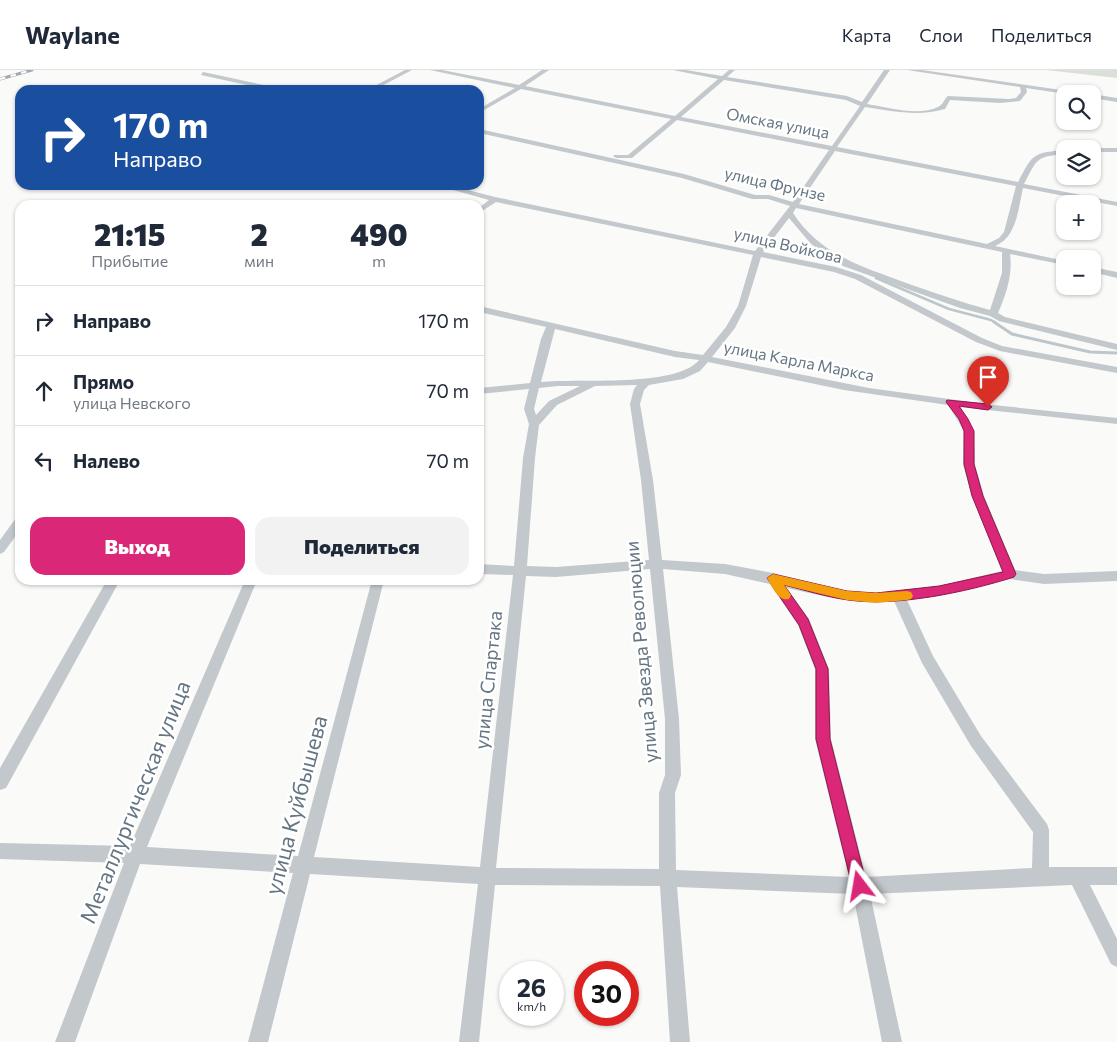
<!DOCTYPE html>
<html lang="ru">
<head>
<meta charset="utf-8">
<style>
  :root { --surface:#fff; --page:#f2f2f3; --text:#1f2937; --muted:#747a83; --line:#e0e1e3; --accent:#db2777 }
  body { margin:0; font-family:Commissioner,sans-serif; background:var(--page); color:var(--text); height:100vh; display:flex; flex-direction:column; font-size:19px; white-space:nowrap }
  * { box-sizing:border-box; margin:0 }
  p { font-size:16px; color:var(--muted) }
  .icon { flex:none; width:28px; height:28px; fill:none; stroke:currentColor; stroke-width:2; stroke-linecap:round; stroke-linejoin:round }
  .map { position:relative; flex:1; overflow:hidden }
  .details { position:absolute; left:15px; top:130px; width:469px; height:385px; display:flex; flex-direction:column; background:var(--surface); border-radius:15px; box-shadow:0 1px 4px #0004 }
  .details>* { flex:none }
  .top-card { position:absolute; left:15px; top:15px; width:469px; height:105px; border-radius:15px; box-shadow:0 1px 4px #0004; background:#1a4fa0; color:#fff; overflow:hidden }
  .controls { position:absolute; left:1056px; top:15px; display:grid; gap:10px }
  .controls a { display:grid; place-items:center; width:45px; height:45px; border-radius:10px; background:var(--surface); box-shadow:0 1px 4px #0004; font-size:25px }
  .speed { position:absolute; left:499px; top:891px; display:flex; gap:10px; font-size:25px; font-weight:700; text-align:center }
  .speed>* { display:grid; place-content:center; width:65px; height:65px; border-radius:50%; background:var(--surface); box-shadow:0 1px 4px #0004; line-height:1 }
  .speed small { font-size:12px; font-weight:400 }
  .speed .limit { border:8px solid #d22; background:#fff; color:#111 }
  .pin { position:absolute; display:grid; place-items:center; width:42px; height:42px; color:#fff; margin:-51px -21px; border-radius:50% 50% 50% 0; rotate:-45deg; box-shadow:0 0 5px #0007 }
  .pin .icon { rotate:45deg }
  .me { position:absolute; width:55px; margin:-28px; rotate:346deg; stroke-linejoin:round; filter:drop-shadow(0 0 4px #0008) }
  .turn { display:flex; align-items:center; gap:18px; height:105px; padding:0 15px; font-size:22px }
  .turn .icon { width:65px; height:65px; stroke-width:2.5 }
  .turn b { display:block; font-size:35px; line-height:42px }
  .eta { display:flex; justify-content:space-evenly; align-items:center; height:85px; text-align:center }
  .eta b { font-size:30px; font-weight:800; line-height:35px }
  .primary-button { display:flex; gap:10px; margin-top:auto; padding:10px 15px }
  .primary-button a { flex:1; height:58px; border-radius:15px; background:var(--accent); color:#fff; font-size:20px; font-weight:800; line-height:58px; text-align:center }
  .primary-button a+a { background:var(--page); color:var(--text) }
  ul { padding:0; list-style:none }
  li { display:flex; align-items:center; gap:15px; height:70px; padding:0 15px; border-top:1px solid var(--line) }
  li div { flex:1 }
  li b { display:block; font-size:19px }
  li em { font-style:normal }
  header { display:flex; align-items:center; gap:30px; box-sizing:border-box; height:70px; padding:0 25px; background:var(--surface); border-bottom:1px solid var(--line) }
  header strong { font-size:24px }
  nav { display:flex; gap:28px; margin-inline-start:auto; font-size:18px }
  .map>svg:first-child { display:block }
  .green { fill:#dadfd7 }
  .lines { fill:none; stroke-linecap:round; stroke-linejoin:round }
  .stream-far1 { stroke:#bbc7cb; stroke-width:2.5 }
  .stream { stroke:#bbc7cb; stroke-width:3 }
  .street { fill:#c3c8cc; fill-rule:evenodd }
  .rail-casing { stroke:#a2aab0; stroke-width:3 }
  .rail { stroke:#fff; stroke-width:2; stroke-dasharray:5.5; stroke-linecap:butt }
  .route { fill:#db2777; stroke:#8e194d }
  .slow { fill:#f59e0b }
  .labels { text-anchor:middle; stroke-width:5; stroke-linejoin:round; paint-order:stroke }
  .far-street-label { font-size:16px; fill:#657683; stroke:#fff }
  .street-label { font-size:19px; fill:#657683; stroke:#fff }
  .near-street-label { font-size:22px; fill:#657683; stroke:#fff }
</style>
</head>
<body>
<header>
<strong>Waylane</strong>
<nav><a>Карта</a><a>Слои</a><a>Поделиться</a></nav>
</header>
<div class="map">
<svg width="1117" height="972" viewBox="0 0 1117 972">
  <rect width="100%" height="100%" fill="#fafaf8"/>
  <!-- green -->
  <path class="green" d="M1046,0h71v8z"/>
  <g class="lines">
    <!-- stream-far1 -->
    <path class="stream-far1" d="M876,208l73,31 42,11 5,3"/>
    <!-- stream -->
    <path class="stream" d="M994,252l18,12 78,18 27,1"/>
    <!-- street -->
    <path class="street" d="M405,0h7l-38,20h-7z
      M430,0h12l77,15 23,-15h7l-24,16 150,30 43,-37 -45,-9h13l36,6 7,-6h6l-8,7 120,19 15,6 22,-32h6l-23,34c21,3 51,13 71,3 5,-2 6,-8 10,-11l61,3 7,-1 5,-6 -1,-5 -113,-17h15l160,23 -16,1 -40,-6 1,4 -7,9 -20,2 -50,-3 -5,9c-27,8 -53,2 -80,-2l-28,40 181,35c15,-28 14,-29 47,-32v4c-30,3 -27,4 -41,30l93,18v4l-94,-18c-5,21 -6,49 -28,58l70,15v4l-55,-11c3,20 -4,41 -12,59l7,4 112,27v6l-118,-29 -9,-5 -30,-8 -117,-42 -32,-22 -22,-26 -26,34 73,15 25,8 121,63 20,8 115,21v6l-117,-22 -24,-9 -121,-63 -21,-7 -73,-15 -15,49 -11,22 -23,29 157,31 124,17 124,13v6l-157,-17 14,24 1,34 9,31 31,74 29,4 73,-3v10l-73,3 -34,-5 -71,17 -32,4 26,56 48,80 66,88 2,6v37h68v18h-27l27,54v28l-6,-3 -39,-79 -202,9 32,148h-20l-29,-148 -176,-7 13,155h-20l-10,-156 -165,-1 -16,157h-20l19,-158 -168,-10 -42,168h-20l45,-169 -153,-9 -65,178h-20l69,-179 -124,-4v-16l130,3 115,-266h12l-110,267 151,9 74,-276h12l-70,277 166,10 33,-292 -34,-1v-10l35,2 9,-108 6,-34 -5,-15 5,-20 -50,5v-6l51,-5 11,-44 5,-12 -67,-15v-6l196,45 28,4 23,-28 12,-21 15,-51 -257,-53 -17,11v-5l10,-8 -54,-15h13l47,12 260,54 35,-45 -22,-7h-16l-70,-21 -203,-45v-4l205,45 71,21h14l24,7 36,-52 -152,-30 -45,38h-16l-3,-2 1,-1h14l43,-36 -150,-30 -42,24v-4l36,-21zM724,10l122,20 14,6 -28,40 -151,-29zM835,81l181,35 -12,46 -5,6 -12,6 -188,-40zM796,138l206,44v21l-12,37c-27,-7 -54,-17 -81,-26 -45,-17 -88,-28 -116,-71zM555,259l120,28 24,3c-23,28 -121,18 -158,22zM708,292l136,28 104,15 16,26 -1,34 9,31 30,75 -63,15 -63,7 -29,-2 -74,-18 -48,-9 -63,-4 -9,-80 -13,-76 4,-14 5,-5 34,-6 17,-8zM637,315l-3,4 -4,15 11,76 8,80 -93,7 -29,-1 8,-108 4,-33 18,-20 38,-19zM558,316h22l-31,15 -13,14 -2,-6 5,-21zM650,499l15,150v56l-6,18v76l-163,-1 30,-292 30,1zM663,499l62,5 45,10 28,41 17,44v70l34,138 -173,-7 -1,-77 6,-18 -2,-56zM787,518c36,8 70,17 107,13l28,62 49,83 62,86 -1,36 -166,9 -35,-138 -2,-70 -20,-50z
      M203,2l75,16 3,2h-11l-69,-15z
      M1092,24l25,4v4l-25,-4z
      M1092,78h25v4h-25v-3h-2z
      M1092,197l25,5v6l-25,-6z
      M20,447v13l-16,22 -4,2v-14l16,-22z
      M107,510h13l-114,208 -6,2v-22z"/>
    <defs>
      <path id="rail" d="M0,9l32,-9"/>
    </defs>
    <!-- rail casing -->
    <use href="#rail" class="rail-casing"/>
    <!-- rail -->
    <use href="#rail" class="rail"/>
  </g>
  <!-- route -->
  <path class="route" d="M947,330l41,4 4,3 -4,3 -29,-4 9,13 6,12v33l9,32 33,78 -2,3c-47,15 -118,30 -166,23 -22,-3 -43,-10 -64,-15l24,34 20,50 2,70 37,147 -2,6 -5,2 -6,-2 -2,-6 -36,-147v-70l-17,-44 -32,-47 6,-4 74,17 29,2 63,-7 64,-14 -31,-76 -8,-32v-33l-5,-12 -13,-17z"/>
  <!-- slow -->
  <path class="slow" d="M773,504l74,17 29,2 31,-2 4,1 2,4 -2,3 -4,1 -31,3 -29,-3 -63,-15 7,10 -2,4c-11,3 -17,-13 -22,-21z"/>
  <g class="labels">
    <!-- far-street labels -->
    <g class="far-street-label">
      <text transform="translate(778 53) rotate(11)" y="6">Омская улица</text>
      <text transform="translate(775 114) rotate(13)" y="6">улица Фрунзе</text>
      <text transform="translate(788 175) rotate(13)" y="6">улица Войкова</text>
      <text transform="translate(799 291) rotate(11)" y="6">улица Карла Маркса</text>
    </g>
    <!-- street labels -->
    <g class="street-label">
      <text transform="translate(641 582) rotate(-95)" y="7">улица Звезда Революции</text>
      <text transform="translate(488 610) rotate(-84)" y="7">улица Спартака</text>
    </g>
    <!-- near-street labels -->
    <g class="near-street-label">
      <text transform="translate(135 732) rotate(-68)" y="8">Металлургическая улица</text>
      <text transform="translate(296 735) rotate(-75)" y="8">улица Куйбышева</text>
    </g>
  </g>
</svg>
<div class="controls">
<a><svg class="icon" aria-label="search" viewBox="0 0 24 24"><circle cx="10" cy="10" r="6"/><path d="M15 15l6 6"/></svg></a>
<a><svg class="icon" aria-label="layers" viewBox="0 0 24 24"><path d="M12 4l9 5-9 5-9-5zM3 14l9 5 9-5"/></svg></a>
<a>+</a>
<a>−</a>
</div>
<div class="speed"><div>26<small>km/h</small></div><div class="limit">30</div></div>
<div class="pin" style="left:988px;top:337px;background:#d93025"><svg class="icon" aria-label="arrive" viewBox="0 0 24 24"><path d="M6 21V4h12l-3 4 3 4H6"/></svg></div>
<svg class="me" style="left:860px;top:816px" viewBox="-20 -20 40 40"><path d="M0-17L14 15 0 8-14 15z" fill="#db2777" stroke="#fff" stroke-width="4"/></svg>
<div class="top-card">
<div class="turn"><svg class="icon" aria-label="right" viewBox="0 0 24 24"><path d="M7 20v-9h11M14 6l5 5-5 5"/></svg><div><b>170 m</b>Направо</div></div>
</div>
<section class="details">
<div class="eta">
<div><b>21:15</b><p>Прибытие</p></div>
<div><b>2</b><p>мин</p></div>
<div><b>490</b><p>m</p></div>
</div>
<ul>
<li><svg class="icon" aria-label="right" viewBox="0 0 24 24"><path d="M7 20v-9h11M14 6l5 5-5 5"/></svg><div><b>Направо</b></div><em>170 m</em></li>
<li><svg class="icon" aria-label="ahead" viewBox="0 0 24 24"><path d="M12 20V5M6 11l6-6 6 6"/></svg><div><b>Прямо</b><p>улица Невского</p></div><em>70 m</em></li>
<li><svg class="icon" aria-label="left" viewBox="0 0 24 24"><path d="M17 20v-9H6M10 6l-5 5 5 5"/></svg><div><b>Налево</b></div><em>70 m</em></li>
</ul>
<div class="primary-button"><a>Выход</a><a>Поделиться</a></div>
</section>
</div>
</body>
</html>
